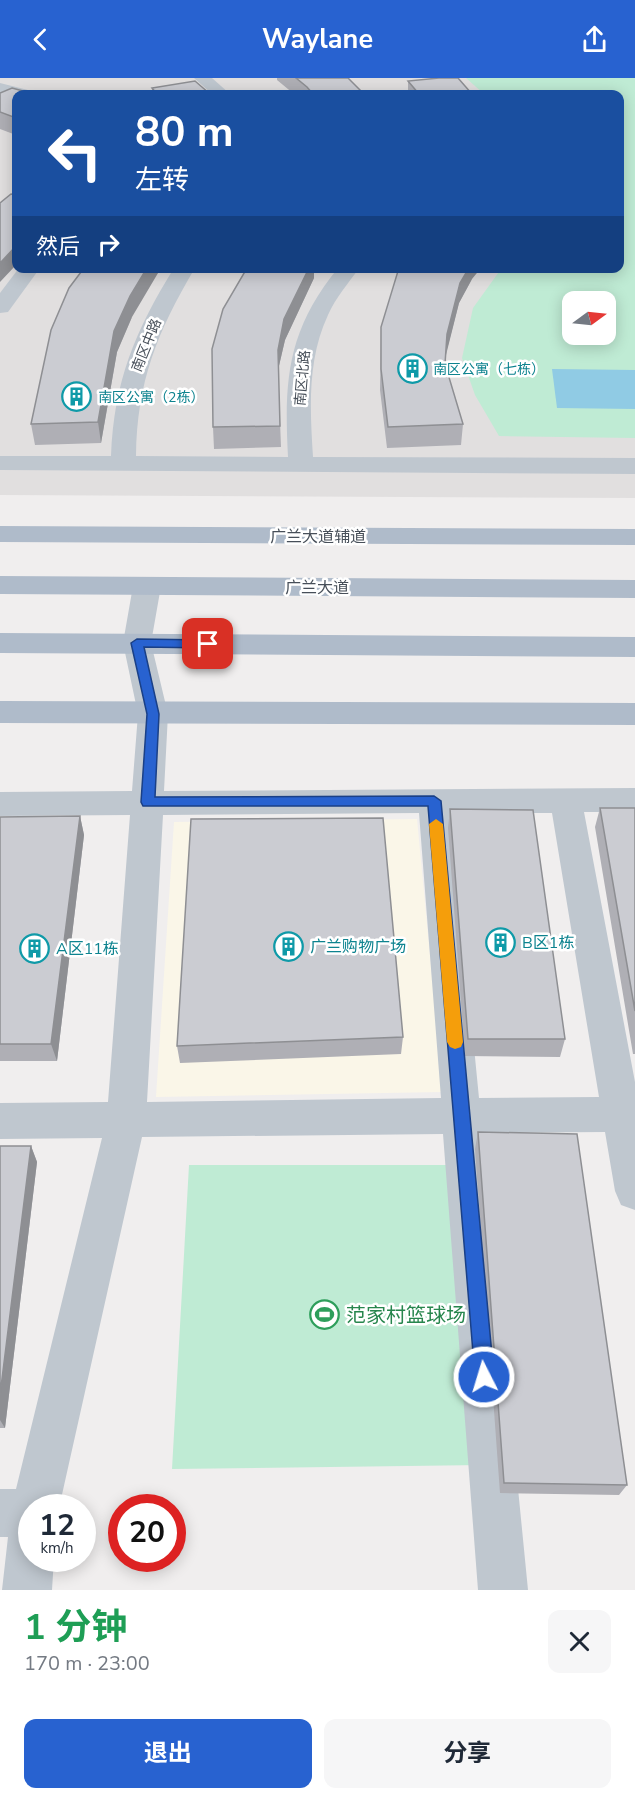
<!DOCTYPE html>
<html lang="zh">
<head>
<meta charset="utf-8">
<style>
  :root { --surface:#fff; --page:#f6f6f7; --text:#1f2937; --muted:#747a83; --accent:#2862d0 }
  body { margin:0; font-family:"Nunito Sans","Noto Sans SC",sans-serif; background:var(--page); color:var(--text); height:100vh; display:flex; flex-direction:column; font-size:22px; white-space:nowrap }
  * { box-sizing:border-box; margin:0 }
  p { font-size:20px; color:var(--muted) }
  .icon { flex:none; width:33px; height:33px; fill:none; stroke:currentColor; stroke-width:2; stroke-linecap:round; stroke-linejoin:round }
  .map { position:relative; height:1512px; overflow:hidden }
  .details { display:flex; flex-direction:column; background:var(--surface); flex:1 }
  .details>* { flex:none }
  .top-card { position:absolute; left:12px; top:12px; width:612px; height:183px; border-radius:12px; box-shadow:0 3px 15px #0003; background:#1a4fa0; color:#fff; overflow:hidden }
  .needle { width:39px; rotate:75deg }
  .tools { position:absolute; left:562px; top:213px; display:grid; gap:12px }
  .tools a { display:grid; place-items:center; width:54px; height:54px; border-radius:12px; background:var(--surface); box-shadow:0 3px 15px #0003; font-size:30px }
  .speed { position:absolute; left:18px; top:1416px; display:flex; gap:12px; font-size:30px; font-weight:700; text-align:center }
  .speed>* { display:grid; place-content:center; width:78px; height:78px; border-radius:50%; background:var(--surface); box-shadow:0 3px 15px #0003; line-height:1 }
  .speed small { font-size:15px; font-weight:400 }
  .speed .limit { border:9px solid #d22; background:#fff; color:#111 }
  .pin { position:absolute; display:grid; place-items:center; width:51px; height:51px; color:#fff; margin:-26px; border-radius:12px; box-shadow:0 3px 9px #0006 }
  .me { position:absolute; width:66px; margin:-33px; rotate:355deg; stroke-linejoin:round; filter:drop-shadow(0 0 4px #0008) }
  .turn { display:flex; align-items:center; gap:21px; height:126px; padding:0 24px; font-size:27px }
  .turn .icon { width:78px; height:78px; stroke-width:2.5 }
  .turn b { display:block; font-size:42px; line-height:51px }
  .then { display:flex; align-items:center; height:57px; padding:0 24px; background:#0003; gap:12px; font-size:22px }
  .round { display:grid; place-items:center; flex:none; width:63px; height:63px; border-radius:12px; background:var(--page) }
  .headline { display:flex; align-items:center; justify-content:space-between; height:102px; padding:0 24px }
  h1 { font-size:36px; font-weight:700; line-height:45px; color:#1e9e55 }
  .cta { display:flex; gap:12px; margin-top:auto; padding:12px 24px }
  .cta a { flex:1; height:69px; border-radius:12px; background:var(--accent); color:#fff; font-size:24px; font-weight:700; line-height:69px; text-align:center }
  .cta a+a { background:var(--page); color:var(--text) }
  header { display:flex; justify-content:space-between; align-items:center; height:78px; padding:0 24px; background:var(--accent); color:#fff; font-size:27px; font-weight:700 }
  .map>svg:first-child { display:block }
  .commercial { fill:#faf6e8 }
  .education { fill:#e1dfdf; fill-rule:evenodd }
  .green { fill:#bfebd4; fill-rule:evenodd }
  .water { fill:#90cbe4 }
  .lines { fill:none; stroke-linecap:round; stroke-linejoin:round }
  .minor { fill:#bfc7cf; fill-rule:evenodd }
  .major { fill:#afbbca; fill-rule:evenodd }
  .wall { fill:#afafb5 }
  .shaded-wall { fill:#8e8f93 }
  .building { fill:#cbccd2; stroke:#8e8f93; stroke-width:1.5 }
  .route { fill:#2862d0; stroke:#1a4087; stroke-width:1.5 }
  .slow { fill:#f59e0b }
  .labels { text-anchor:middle; stroke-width:5; stroke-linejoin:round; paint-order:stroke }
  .far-street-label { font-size:14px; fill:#474f59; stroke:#fff }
  .far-culture-label { font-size:14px; fill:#0d838f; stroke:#fff; text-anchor:start }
  .street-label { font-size:16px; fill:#474f59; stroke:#fff }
  .culture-label { font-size:16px; fill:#0d838f; stroke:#fff; text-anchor:start }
  .near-leisure-label { font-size:20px; fill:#27864d; stroke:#fff; text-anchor:start }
</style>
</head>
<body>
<header><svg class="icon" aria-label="back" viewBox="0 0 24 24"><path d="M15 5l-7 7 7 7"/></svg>Waylane<svg class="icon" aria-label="share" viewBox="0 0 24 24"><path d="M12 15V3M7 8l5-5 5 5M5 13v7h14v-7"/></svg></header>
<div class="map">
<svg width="635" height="1512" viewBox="0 0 635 1512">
  <rect width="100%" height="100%" fill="#f0eeee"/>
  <!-- commercial -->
  <path class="commercial" d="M417,741l26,273 -287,5 18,-275z"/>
  <!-- education -->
  <path class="education" d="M0,0h635v420l-635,-3zM16,16h604v174h-604zM573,224h33v32h-33z"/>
  <!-- green -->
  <path class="green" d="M466,0h169v360l-136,-2 -24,-41 -13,-37 11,-50 28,-39 119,-1v-174h-136zM573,224h33v32h-33z
    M189,1087h265l29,300 -311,4z"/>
  <!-- water -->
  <path class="water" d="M552,291l83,1v39l-78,-1z"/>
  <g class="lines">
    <!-- minor -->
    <path class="minor" d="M194,0h18l18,16h-18z
      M0,5l28,7 2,4h-14v4l-16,-5z
      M19,190h21l-32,44 -8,1v-20z
      M174,190h21c-38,64 -58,114 -59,188l152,1c-4,-77 -1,-126 50,-189h21c-11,16 -23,29 -31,47 -21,45 -18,94 -15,142l322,1v16l-635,-4v-14h111c3,-75 24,-125 63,-188z
      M147,499l10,3 4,6 -10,57 17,71 -4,77 471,-3v24h-51l51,270v128l-14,-5 -6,-14 -10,-59 -122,1 45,457h-50l-35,-456 -301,3 -83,371h-27v50h22l-2,32h-50l6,-53h-8v-48h16l86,-351 -102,1v-36l108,-1 22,-287 -130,1v-24l132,-1 6,-77 -15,-71 10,-57 4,-6zM419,735l22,285 -294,4 16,-287zM451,735h101l47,284 -120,1z"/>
    <!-- major -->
    <path class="major" d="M0,448l635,3v16l-635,-3z
      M0,498l635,4v18l-635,-4z
      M0,555l635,4v20l-635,-4z
      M0,623l635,2v22l-635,-2z"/>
  </g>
  <!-- wall -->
  <path class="wall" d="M277,0h71l16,16h-70l-17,-14z
    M408,3l64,13h-64z
    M152,10l58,6h-58z
    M0,15l16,1v41l-16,-6z
    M247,190h67v10l-29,62 -7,30 3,77 -67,2 -1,-22z
    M472,201l-13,24 -13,50 -1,11 18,60 -2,21 -74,3 -7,-58 1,-63z
    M132,239l-15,35 -16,91 -66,2 -4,-21z
    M600,730h35v246h-2l-38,-227z
    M450,731l115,230 -5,18 -95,-1 -17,-228z
    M80,738l4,19 -27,226h-57v-244z
    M403,959l-2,17 -221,9 -3,-17z
    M478,1054l149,353 -8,10 -119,-2 -25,-344z
    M0,1068h31l6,16 -32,266h-5z"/>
  <!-- shaded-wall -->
  <path class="shaded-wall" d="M16,168v19l-16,17v-19z
    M147,190h14l-29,49 -15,35 -16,91 -3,-21 16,-91 16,-35z
    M309,190h5v10l-29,62 -7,30v-20l6,-31z
    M469,190h12l-9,11 -13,24 -13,52 1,-21 13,-51z
    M80,738l4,19 -27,226 -6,-17z
    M31,1068l6,16 -32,266 -5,-8v-25z"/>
  <!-- building -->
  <path class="building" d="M296,0h52l16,16h-51l-6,-7z
    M439,0h19l14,16h-53l-11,-13z
    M195,3l15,13h-53l-5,-6z
    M12,10l22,6h-18v24l-16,-6v-19z
    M11,116l5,1v51l-16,17v-60z
    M84,190h63l-17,28 -16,35 -16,91 -67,2 20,-94 18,-42z
    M247,190h62l-25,51 -6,31 2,76 -67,1 -1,-78 11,-40z
    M400,190h69l-9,15 -13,51 -2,30 18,60 -75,3 -7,-58v-42l17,-56z
    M600,730h35v203z
    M450,731l83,1 32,229h-97z
    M80,738l-29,228h-51v-227z
    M383,740l20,219 -226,9 14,-227z
    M478,1054l99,2 50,351 -123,-2z
    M0,1068h31l-31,249z"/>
  <!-- route -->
  <path class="route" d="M137,561l71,1 6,4 -6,4 -64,-1 15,67 -4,83 279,-1 7,5 53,576 -3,6 -7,3 -6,-3 -3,-6 -47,-571h-285l-2,-4 6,-88 -16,-71z"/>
  <!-- slow -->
  <path class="slow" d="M436,741l7,5 20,218 -2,5 -6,2 -5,-2 -3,-5 -18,-218z"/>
  <!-- icons -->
  <defs>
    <symbol id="building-ring" viewBox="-11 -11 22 22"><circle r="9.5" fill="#fff" stroke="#0f9aa8" stroke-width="1.5"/><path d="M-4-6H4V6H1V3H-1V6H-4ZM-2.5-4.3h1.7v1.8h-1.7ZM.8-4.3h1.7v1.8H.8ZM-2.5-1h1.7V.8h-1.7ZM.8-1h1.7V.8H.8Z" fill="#0f9aa8"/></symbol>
    <symbol id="stadium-ring" viewBox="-11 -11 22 22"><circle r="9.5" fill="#fff" stroke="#2e9e5b" stroke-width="1.5"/><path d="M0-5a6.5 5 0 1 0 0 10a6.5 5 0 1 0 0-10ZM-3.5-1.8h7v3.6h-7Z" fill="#2e9e5b"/></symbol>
  </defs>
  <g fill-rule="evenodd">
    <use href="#building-ring" x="396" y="274" width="33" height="33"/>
    <use href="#building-ring" x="60" y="302" width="33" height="33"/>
    <use href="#building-ring" x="484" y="848" width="33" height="33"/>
    <use href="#building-ring" x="272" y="852" width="33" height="33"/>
    <use href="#building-ring" x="18" y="854" width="33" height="33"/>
    <use href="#stadium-ring" x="308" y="1220" width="33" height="33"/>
  </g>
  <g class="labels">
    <!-- far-street labels -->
    <g class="far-street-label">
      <text transform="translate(146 267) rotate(-68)" y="5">南区中路</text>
      <text transform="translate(302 300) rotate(-85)" y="5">南区北路</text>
    </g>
    <!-- far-culture labels -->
    <g class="far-culture-label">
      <text x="433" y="296">南区公寓（七栋）</text>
      <text x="98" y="324">南区公寓（2栋）</text>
    </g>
    <!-- street labels -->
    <g class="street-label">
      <text x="318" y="464">广兰大道辅道</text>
      <text x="317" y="515">广兰大道</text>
    </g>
    <!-- culture labels -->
    <g class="culture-label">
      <text x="522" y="870">B区1栋</text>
      <text x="310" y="874">广兰购物广场</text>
      <text x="56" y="876">A区11栋</text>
    </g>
    <!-- near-leisure labels -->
    <g class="near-leisure-label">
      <text x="346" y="1244">范家村篮球场</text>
    </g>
  </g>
</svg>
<div class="tools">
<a><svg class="needle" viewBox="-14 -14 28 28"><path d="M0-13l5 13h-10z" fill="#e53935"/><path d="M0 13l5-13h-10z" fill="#747a83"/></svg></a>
</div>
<div class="speed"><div>12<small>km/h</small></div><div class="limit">20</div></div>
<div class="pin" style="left:208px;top:566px;background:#d93025"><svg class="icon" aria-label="arrive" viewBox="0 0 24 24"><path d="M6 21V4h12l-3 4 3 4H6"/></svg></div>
<svg class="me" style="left:484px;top:1299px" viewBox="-20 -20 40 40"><circle r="17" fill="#2862d0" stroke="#fff" stroke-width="3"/><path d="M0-11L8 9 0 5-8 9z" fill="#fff"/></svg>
<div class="top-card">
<div class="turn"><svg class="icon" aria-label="left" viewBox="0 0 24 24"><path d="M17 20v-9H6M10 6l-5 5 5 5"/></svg><div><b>80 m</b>左转</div></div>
<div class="then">然后<svg class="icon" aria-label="right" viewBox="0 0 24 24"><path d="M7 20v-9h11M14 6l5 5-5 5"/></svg></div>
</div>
</div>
<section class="details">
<div class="headline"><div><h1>1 分钟</h1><p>170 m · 23:00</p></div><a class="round"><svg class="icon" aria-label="close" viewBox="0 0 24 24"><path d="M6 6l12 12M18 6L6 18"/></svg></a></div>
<div class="cta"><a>退出</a><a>分享</a></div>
</section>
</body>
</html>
